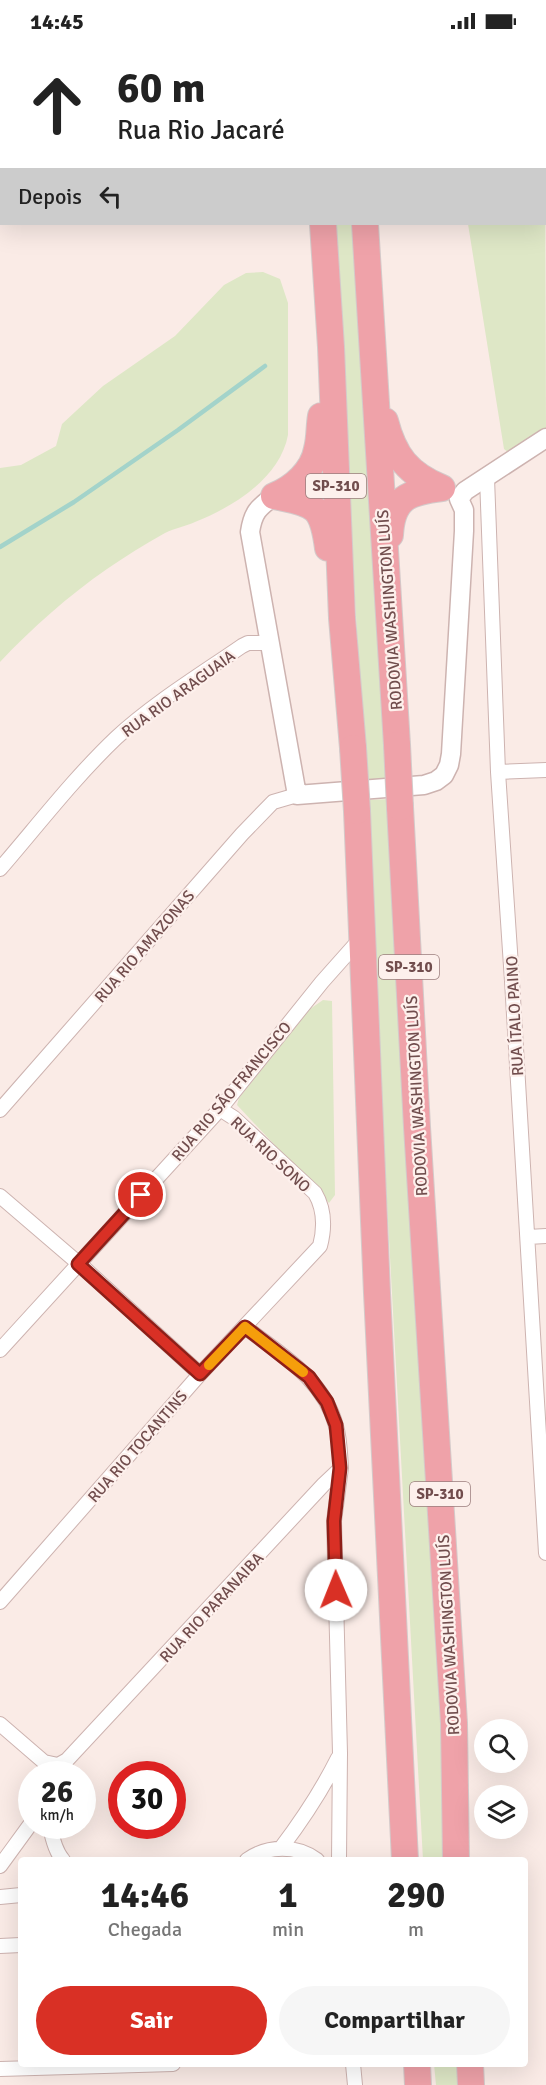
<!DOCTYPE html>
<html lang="pt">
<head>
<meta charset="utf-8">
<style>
  :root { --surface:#fff; --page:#f6f6f6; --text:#222; --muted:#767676; --accent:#d93025 }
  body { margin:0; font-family:Signika,sans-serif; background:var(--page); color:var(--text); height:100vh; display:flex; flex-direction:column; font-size:22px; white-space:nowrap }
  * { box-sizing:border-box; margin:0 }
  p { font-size:20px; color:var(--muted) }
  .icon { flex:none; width:33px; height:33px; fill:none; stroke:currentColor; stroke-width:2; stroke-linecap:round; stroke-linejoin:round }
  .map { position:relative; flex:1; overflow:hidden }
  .sheet { position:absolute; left:18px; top:1815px; width:510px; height:210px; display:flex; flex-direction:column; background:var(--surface); border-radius:6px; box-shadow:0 6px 24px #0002 }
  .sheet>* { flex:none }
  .banner { position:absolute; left:0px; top:0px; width:546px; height:183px; box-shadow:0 6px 24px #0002; background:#fff; color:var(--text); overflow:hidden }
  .controls { position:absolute; left:474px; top:1677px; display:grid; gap:12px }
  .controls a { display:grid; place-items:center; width:54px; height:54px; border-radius:50%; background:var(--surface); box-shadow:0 6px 24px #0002; font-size:30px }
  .speed { position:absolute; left:18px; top:1719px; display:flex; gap:12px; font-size:30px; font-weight:700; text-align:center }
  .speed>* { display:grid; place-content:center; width:78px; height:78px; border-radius:50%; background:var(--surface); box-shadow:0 6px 24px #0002; line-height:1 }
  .speed small { font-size:15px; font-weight:400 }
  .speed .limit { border:9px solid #d22; background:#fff; color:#111 }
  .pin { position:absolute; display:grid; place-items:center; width:51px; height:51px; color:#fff; margin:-26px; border:3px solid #fff; border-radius:50%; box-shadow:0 2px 6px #0007 }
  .me { position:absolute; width:66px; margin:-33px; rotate:359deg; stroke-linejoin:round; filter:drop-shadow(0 0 4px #0008) }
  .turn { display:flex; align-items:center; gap:21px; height:126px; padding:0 18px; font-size:27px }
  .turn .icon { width:78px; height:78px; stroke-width:2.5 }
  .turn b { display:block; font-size:42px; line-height:51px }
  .then { display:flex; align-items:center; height:57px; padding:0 18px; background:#0003; gap:12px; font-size:22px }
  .eta { display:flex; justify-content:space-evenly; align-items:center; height:102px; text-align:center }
  .eta b { font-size:36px; font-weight:700; line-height:42px }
  .cta { display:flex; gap:12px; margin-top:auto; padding:12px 18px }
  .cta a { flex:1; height:69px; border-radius:36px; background:var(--accent); color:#fff; font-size:24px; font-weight:700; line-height:69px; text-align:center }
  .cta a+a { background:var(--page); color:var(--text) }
  .status { display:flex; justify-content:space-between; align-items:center; height:42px; padding:0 30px; background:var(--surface); direction:ltr }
  .status svg { height:16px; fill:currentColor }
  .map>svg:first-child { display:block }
  .green { fill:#dee7c6 }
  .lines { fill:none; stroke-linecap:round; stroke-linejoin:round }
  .stream { stroke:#a3d3ca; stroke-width:4.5 }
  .minor-casing { stroke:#cdb3b0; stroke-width:16 }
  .tertiary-casing { stroke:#cdb3b0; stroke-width:21 }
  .motorway-casing { stroke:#d4caca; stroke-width:28 }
  .minor { stroke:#fff; stroke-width:14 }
  .tertiary { stroke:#fff; stroke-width:18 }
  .motorway { stroke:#efa2a9; stroke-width:26 }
  .motorway-bridge-casing { stroke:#d4caca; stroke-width:28; stroke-linecap:butt }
  .motorway-bridge { stroke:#efa2a9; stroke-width:26 }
  .route-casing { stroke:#8d1f18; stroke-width:15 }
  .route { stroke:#d93025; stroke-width:10 }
  .slow { stroke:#f59e0b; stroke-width:10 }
  .labels { text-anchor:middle; stroke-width:4.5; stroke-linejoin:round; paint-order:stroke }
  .shield { fill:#fdf0ec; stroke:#9b7e7d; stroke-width:1.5 }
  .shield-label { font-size:15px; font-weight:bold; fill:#714d4d }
  .street-label { font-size:16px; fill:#714d4d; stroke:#fdf0ec }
</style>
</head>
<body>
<div class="status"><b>14:45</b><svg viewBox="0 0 49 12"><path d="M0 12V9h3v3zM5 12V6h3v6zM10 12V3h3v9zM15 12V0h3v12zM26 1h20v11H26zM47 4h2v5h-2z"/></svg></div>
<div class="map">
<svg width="546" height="2043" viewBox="0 0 546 2043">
  <rect width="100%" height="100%" fill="#faebe6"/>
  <!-- green -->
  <path class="green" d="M545,78l1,312 -37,21 -5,-4 -36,-225h76z
    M332,182h24l35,555h-25z
    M263,230l17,7 8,24v132c-8,43 -55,72 -93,87 -9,4 -20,6 -30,11 -20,11 -39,23 -58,36 -39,27 -75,59 -107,93v-194l21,-3 35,-19 6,-22 41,-38 72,-50 49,-51 22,-12z
    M392,757l64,1061h-33l-58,-1060z
    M323,958l9,1 3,194 -6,8 -92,-98 2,-7 71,-89z
    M434,2022h34l1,21h-33z"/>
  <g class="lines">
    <!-- stream -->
    <path class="stream" d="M544,16l2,-3
      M0,505l74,-45 104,-72 87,-64"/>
    <defs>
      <path id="minor" d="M487,436l11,294 14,209 34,572
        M498,730l48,-2
        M0,827c38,-44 74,-91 116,-131 38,-35 84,-63 126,-92l6,-3h21
        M0,1068l242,-276 31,-32 24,-7
        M0,1154l84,72 116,106
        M528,1195l18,-1
        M0,1308l220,-241 102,-127 40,-45
        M0,1560l200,-228 120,-128c5,-19 5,-36 -5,-53l-81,-75 -14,-9
        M0,1682l44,38 14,3 9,-5 257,-276 17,-16c-1,-14 -1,-29 -5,-42 -12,-47 -55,-71 -91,-99
        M50,1784c2,11 5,25 13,34
        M281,1806c22,-29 41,-58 57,-90
        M247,1818c21,-15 50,-15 70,0
        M339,1818l1,-107 -6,-232 7,-53
        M0,1824l32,-44
        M0,1855l21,-2
        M0,1904l21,-1
        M353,2022l2,21
        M0,2027l173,-5"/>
      <path id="tertiary" d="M274,454c-16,12 -21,16 -24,36l47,263 127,-10 12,-4 8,-6 5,-10 2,-11 13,-223v-21l-5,-11
        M459,457l6,-8 81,-53"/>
      <path id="motorway" d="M312,0v2
        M355,0v2
        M323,182l8,123 11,271 11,130
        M365,182l32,521
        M385,379c9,35 23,53 57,67
        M274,454c20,-8 39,-25 43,-47 3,-11 2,-22 4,-33
        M274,454c41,9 48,8 54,52
        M390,493c2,-37 18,-43 52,-47
        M400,765l17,320 37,596 2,137
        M357,769l20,482 28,567
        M417,2022l1,21
        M470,2022l1,21"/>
    </defs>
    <!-- minor casing -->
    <use href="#minor" class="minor-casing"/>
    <!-- tertiary casing -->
    <use href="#tertiary" class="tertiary-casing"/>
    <!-- motorway casing -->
    <use href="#motorway" class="motorway-casing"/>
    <!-- minor -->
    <use href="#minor" class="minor"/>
    <!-- tertiary -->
    <use href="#tertiary" class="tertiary"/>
    <!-- motorway -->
    <use href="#motorway" class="motorway"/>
    <defs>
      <path id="motorway-bridge" d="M397,703l3,62
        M353,706l4,63"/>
    </defs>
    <!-- motorway-bridge casing -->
    <use href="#motorway-bridge" class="motorway-bridge-casing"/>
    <!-- motorway-bridge -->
    <use href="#motorway-bridge" class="motorway-bridge"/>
  </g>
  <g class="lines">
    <defs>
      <path id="route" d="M141,1153l-63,69 122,110 45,-47 64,50 18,25 9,23 4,43 -6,53 2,69"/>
    </defs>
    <!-- route casing -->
    <use href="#route" class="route-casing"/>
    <!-- route -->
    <use href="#route" class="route"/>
    <!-- slow -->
    <path class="slow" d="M209,1323l36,-38 58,45"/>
  </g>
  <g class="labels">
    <!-- shield labels -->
    <g class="shield">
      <rect x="306" y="432" width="60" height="24" rx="4.5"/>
      <rect x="379" y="913" width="60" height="24" rx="4.5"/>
      <rect x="410" y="1440" width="60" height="24" rx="4.5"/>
    </g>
    <g class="shield-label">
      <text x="336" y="449">SP-310</text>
      <text x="409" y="930">SP-310</text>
      <text x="440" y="1457">SP-310</text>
    </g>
    <!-- street labels -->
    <g class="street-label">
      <text transform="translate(389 568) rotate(-94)" y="6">RODOVIA WASHINGTON LUÍS</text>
      <text transform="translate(178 651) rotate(-36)" y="6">RUA RIO ARAGUAIA</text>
      <text transform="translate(144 904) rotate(-49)" y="6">RUA RIO AMAZONAS</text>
      <text transform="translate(514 974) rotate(-93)" y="6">RUA ÍTALO PAINO</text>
      <text transform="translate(231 1049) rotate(-50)" y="6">RUA RIO SÃO FRANCISCO</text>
      <text transform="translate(416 1054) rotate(-93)" y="6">RODOVIA WASHINGTON LUÍS</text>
      <text transform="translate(271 1112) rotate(43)" y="6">RUA RIO SONO</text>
      <text transform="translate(137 1404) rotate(-49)" y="6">RUA RIO TOCANTINS</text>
      <text transform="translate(211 1565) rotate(-47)" y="6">RUA RIO PARANAIBA</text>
      <text transform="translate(448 1593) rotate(-93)" y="6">RODOVIA WASHINGTON LUÍS</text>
    </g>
  </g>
</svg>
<div class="controls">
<a><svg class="icon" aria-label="search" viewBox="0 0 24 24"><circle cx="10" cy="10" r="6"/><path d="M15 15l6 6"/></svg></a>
<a><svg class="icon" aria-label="layers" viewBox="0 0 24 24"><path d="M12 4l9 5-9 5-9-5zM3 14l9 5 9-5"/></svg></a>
</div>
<div class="speed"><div>26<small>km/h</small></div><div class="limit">30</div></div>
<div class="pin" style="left:141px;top:1153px;background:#d93025"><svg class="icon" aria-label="arrive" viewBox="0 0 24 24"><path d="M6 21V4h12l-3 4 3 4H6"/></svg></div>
<svg class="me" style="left:336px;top:1548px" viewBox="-20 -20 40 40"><circle r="19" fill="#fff"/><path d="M0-13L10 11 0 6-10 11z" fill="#d93025"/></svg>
<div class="banner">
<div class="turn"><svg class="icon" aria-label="ahead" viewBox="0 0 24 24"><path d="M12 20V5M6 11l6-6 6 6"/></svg><div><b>60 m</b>Rua Rio Jacaré</div></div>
<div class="then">Depois<svg class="icon" aria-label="left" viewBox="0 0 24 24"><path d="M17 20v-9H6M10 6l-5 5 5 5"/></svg></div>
</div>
<section class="sheet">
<div class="eta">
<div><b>14:46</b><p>Chegada</p></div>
<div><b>1</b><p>min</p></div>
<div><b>290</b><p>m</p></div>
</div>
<div class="cta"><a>Sair</a><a>Compartilhar</a></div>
</section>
</div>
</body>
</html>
